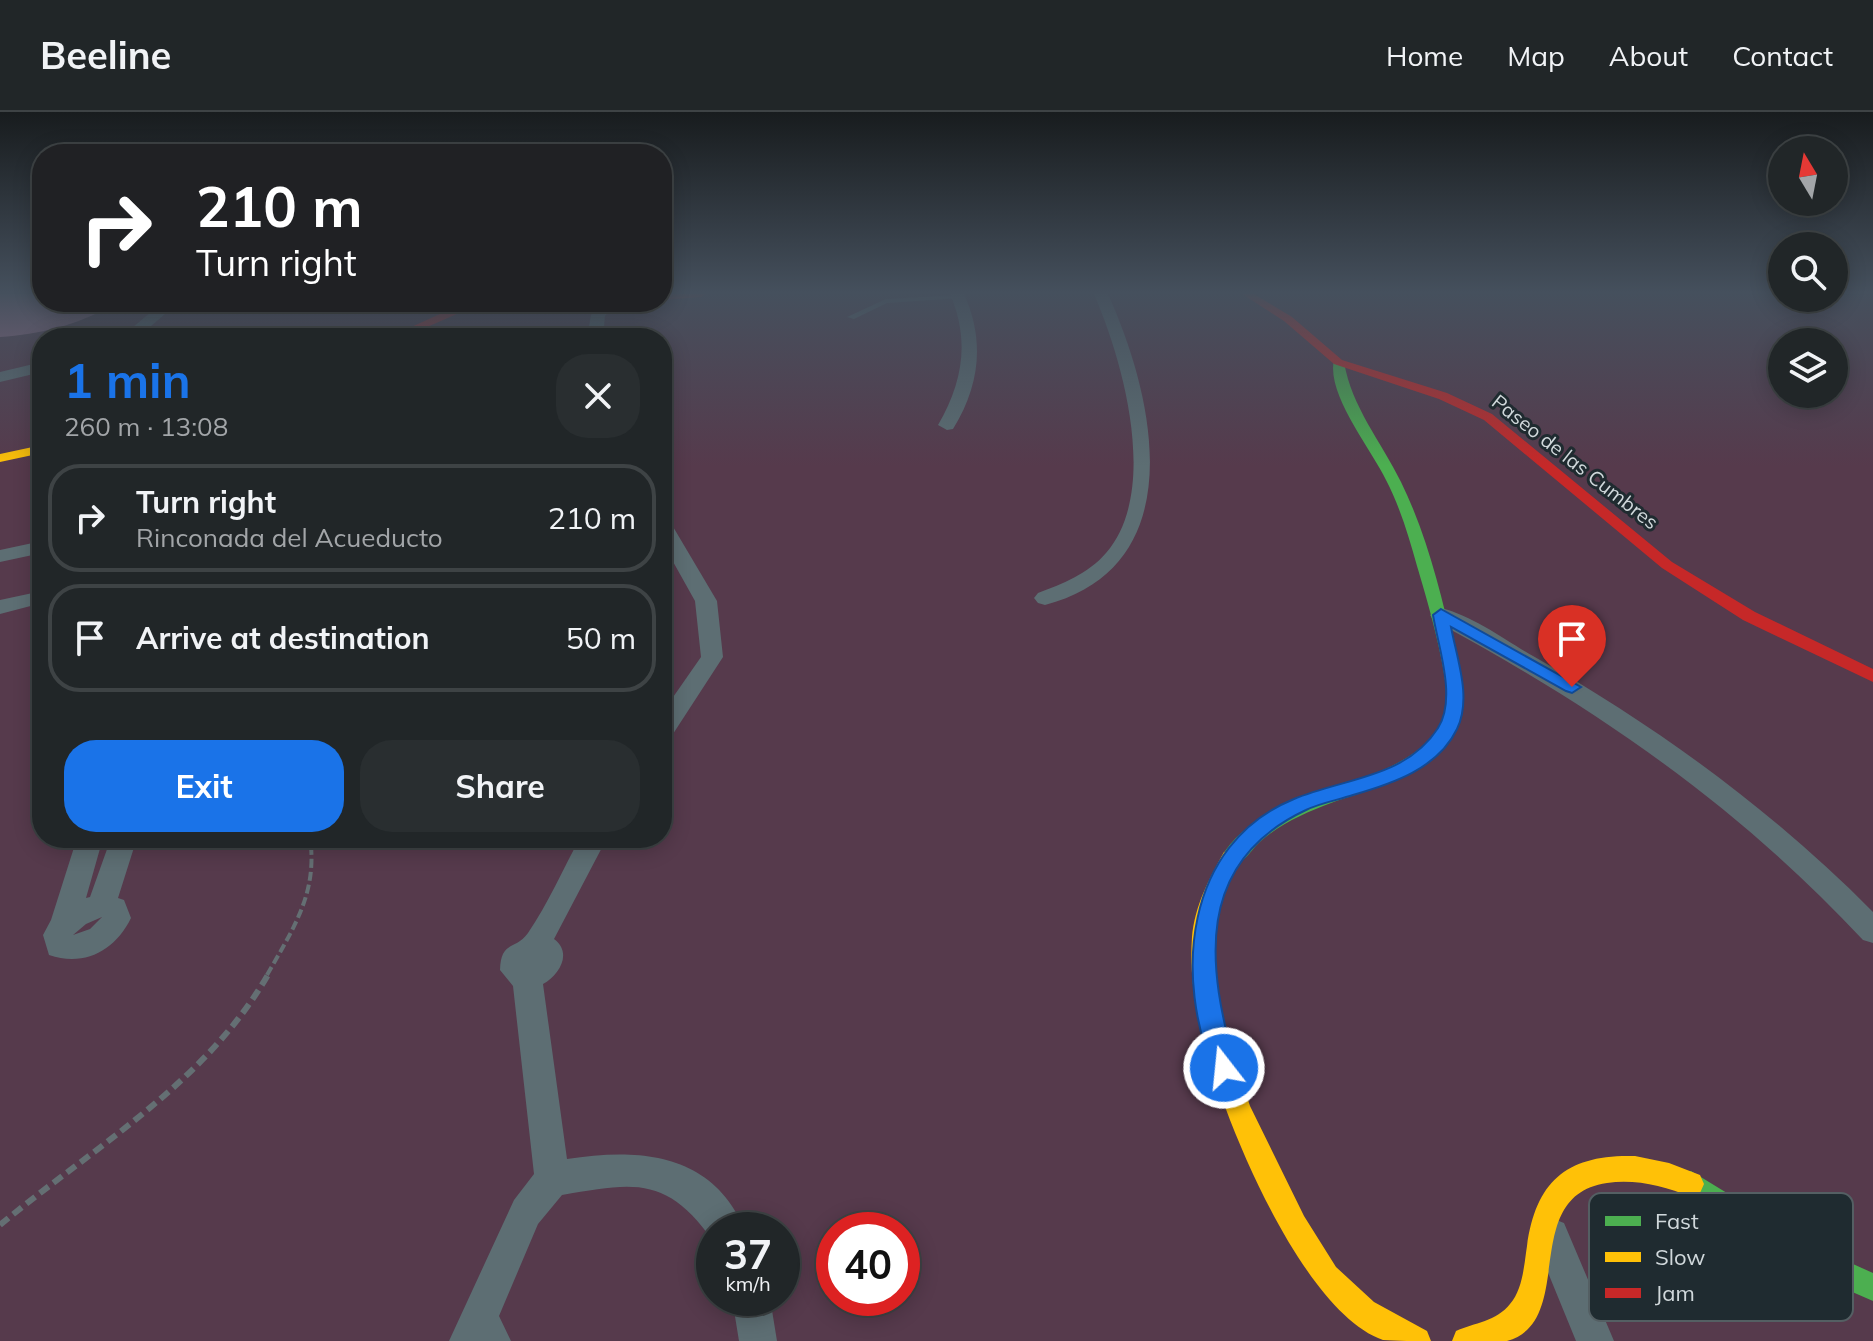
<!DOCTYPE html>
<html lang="en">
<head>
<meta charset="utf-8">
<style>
  :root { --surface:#212628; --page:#292e30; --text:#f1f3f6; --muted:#a2a5a8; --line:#3e4345; --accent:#1a73e8 }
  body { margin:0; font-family:Mulish,sans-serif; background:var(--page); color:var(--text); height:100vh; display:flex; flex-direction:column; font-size:30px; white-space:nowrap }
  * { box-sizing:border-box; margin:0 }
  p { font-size:26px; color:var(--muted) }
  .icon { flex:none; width:44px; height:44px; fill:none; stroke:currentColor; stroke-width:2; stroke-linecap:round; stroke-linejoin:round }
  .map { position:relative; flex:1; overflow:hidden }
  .details { position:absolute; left:32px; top:216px; width:640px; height:520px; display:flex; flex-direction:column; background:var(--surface); border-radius:32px; box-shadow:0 4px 20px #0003,0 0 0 2px var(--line) }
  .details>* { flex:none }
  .top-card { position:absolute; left:32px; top:32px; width:640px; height:168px; border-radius:32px; box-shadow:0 4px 20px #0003,0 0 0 2px var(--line); background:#202124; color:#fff; overflow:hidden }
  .needle { width:52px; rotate:350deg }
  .tools { position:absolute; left:1768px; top:24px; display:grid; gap:16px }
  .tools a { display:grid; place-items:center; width:80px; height:80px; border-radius:50%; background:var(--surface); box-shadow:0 4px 20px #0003,0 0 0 2px var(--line); font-size:40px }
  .speed { position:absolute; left:696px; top:1100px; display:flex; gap:16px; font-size:40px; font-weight:700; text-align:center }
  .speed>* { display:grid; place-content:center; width:104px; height:104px; border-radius:50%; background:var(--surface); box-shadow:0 4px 20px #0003,0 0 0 2px var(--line); line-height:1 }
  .speed small { font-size:20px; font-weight:400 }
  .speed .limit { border:12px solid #d22; background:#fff; color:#111 }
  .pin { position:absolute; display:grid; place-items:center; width:68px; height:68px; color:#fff; margin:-82px -34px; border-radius:50% 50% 50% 0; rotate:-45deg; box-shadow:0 0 8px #0007 }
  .pin .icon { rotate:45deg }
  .me { position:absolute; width:88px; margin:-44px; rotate:344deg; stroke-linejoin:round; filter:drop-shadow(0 0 6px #0008) }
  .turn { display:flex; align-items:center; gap:28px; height:168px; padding:0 32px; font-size:36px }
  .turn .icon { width:104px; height:104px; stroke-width:2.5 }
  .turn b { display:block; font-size:56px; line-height:68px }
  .round { display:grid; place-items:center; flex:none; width:84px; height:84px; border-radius:32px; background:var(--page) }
  .summary { display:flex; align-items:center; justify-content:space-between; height:136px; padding:0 32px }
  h1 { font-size:48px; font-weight:700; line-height:60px; color:var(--accent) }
  .action { display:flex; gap:16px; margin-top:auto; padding:16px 32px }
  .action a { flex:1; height:92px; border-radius:32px; background:var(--accent); color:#fff; font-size:32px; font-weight:700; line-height:92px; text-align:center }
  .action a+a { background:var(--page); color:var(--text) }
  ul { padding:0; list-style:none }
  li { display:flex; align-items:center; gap:24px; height:108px; margin:0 16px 12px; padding:0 16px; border:4px solid var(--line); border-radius:32px }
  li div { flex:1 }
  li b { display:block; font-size:30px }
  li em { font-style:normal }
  header { display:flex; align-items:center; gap:48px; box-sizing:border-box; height:112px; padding:0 40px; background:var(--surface); border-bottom:2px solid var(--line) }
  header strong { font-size:38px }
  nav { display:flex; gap:44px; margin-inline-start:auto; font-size:28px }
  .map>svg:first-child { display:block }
  .green { fill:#563a4c; fill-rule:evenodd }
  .water { fill:#9d6d8b }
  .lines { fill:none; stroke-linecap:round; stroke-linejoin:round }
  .path-far1 { stroke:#646f73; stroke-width:4; stroke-dasharray:9 4; stroke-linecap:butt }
  .path { stroke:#646f73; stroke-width:6; stroke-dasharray:11 6; stroke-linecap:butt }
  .lane { fill:#5d6e73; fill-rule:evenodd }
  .street { fill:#5d6e73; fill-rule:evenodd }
  .fast { fill:#4caf50; fill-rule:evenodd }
  .slow { fill:#ffc107; fill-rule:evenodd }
  .jam { fill:#c62828; fill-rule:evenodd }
  .route { fill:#1a73e8; stroke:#114b97; stroke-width:2 }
  .labels { text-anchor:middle; stroke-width:6; stroke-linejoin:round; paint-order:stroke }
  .far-street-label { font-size:20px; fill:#d0d8db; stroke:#1f2b30 }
  .key { fill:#1f2b30; stroke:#545f63; stroke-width:2 }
  .key-label { font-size:22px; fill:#d0d8db }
</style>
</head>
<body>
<header>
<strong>Beeline</strong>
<nav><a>Home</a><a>Map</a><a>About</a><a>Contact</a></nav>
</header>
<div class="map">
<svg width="1873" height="1229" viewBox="0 0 1873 1229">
  <rect width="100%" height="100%" fill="#2c3336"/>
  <!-- green -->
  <path class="green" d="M0,182h42v8h620v-8h1120v4l91,-4v1047h-1873zM42,226h620v500h-620zM1782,230h52v52h-52zM714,1118h68v68h-68zM834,1118h68v68h-68z"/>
  <!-- water -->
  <path class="water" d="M0,182h42v8h60l9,4c-36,20 -71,28 -111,31z"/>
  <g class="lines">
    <!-- path-far1 -->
    <path class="path-far1" d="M267,863c26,-46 51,-82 43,-137"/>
    <!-- path -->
    <path class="path" d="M0,1113c95,-79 206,-142 269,-252"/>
    <!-- lane -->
    <path class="lane" d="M959,183l4,2 -2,1 -74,5 -33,16 -7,-2 39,-18z"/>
    <!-- street -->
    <path class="street" d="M950,182h14c21,46 16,92 -11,135l-6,1 -9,-5c25,-43 32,-85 12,-131z
      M1094,182h14c47,104 85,272 -63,311l-7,-2 -4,-5 4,-5c24,-9 50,-19 68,-40 54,-62 17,-192 -12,-259z
      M163,190h16l-42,36h-17z
      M603,190h15l-13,14 -2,22h-16l4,-23z
      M42,250v10l-42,10v-10z
      M662,407l10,6 45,76 6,56 -52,80 -9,3v-27l39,-56 -6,-56 -33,-59z
      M42,429v12l-42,9v-12z
      M42,479v12l-42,11v-14z
      M1441,496c32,8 64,32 92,48 125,71 239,154 340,256v31l-10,-3c-127,-136 -267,-232 -430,-320l-3,-5z
      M77,726h26l-17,60 4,-1 21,-59h26l-19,60 6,2 7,18c-16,33 -47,49 -82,37l-6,-20 8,-15zM102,805l-12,12 -17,6 13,-11z
      M580,726h27l-53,101c19,14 5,36 -11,45l24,175c72,-11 145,-7 178,71h-31v12c-47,-66 -78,-60 -152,-47l-24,29 -39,92 12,25h-62l65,-141 20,-26 -21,-188 -13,-16c1,-30 15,-19 28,-37 20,-29 35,-64 52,-95z
      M1551,1106l13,5 50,118h-38l-43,-105 5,-13z
      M732,1186h38l7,43h-38z"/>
    <!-- fast -->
    <path class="fast" d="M1334,248l10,2c8,46 37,79 57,120 26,53 40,111 53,168 3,15 10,32 10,47 0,18 -7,37 -19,50 -29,32 -75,42 -114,56 -24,9 -49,20 -69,37 -9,7 -16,21 -27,25 -5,2 -6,0 -11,-1l-3,-6c42,-80 217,-65 225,-156 3,-28 -20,-106 -29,-136 -8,-29 -17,-59 -31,-86 -15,-31 -60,-86 -52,-120z
      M1691,1059l124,76 58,26v28l-78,-34 -113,-74 -4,-9 4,-9z"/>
    <!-- slow -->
    <path class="slow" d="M42,333v8l-42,9v-8z
      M1231,738l7,2 3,6 -19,37 -8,40v43l8,45 28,83 54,110 32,51 38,35 53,29 4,10c-14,0 -35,0 -48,-1 -84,-29 -167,-237 -184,-319 -6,-27 -9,-56 -7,-84 3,-32 17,-58 32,-85z
      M1635,1044l34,7 31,12 4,9 -4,9 -9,4c-27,-11 -55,-18 -84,-14 -89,13 -29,138 -100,158 -16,0 -39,0 -55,0l4,-10c18,-8 41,-10 54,-27 13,-15 14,-39 17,-58 9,-66 41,-92 108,-90z"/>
    <!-- jam -->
    <path class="jam" d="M662,182h44l-5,3 -39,3z
      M1242,182h12l38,23 50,43 105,33 45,21 180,148 83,50 118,57v13l-130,-62 -81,-52 -178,-148 -45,-21 -105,-35 -50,-43z
      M479,190h19l-39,11 -57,25h-15l64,-29z"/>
  </g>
  <!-- sky -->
  <linearGradient id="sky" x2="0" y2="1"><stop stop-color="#181c1e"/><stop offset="0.51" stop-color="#45505d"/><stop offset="1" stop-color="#45505d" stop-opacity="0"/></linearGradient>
  <rect width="1873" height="354" fill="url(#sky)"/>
  <!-- route -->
  <path class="route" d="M1441,497l140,78 -9,6 -6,-2 -115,-64c6,32 21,71 6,102 -19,40 -66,55 -104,66 -15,5 -33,8 -47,15 -113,53 -99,157 -70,258l-3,8 -9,3 -8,-3c-43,-98 -32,-232 78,-277 50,-21 112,-21 144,-71 19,-29 0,-82 -5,-113z"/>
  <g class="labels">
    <!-- far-street labels -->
    <g class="far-street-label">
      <text transform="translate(1575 350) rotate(38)" y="7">Paseo de las Cumbres</text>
    </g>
  </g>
  <!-- legend -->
  <rect x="1589" y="1081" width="264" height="128" rx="12" class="key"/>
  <rect x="1605" y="1104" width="36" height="10" fill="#4caf50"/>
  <rect x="1605" y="1140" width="36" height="10" fill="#ffc107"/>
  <rect x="1605" y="1176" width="36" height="10" fill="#c62828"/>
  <g class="key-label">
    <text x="1655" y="1117">Fast</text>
    <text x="1655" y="1153">Slow</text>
    <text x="1655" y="1189">Jam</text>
  </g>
</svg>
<div class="tools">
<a><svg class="needle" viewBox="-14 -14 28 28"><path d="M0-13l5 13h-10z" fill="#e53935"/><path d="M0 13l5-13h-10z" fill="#a2a5a8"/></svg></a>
<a><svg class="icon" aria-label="search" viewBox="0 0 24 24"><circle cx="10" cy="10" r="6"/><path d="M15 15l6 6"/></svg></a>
<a><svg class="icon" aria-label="layers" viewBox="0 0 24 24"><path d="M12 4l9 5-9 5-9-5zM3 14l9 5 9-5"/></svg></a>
</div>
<div class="speed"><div>37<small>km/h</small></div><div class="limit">40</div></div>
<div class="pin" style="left:1572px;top:575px;background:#d93025"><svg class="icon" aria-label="arrive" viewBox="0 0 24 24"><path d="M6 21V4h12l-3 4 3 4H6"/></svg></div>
<svg class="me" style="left:1224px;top:956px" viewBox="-20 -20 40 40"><circle r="17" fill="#1a73e8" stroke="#fff" stroke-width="3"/><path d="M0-11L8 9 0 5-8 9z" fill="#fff"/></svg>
<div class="top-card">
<div class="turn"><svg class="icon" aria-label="right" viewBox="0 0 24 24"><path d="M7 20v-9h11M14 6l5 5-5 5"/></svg><div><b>210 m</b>Turn right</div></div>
</div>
<section class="details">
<div class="summary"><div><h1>1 min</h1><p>260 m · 13:08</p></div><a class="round"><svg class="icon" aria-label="close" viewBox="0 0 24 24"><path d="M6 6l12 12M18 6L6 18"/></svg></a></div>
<ul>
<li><svg class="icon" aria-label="right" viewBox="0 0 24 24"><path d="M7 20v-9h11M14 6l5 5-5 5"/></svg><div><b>Turn right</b><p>Rinconada del Acueducto</p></div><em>210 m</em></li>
<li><svg class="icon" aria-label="arrive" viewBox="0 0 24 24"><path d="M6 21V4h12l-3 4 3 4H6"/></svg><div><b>Arrive at destination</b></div><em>50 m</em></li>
</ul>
<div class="action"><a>Exit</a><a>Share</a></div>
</section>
</div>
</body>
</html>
